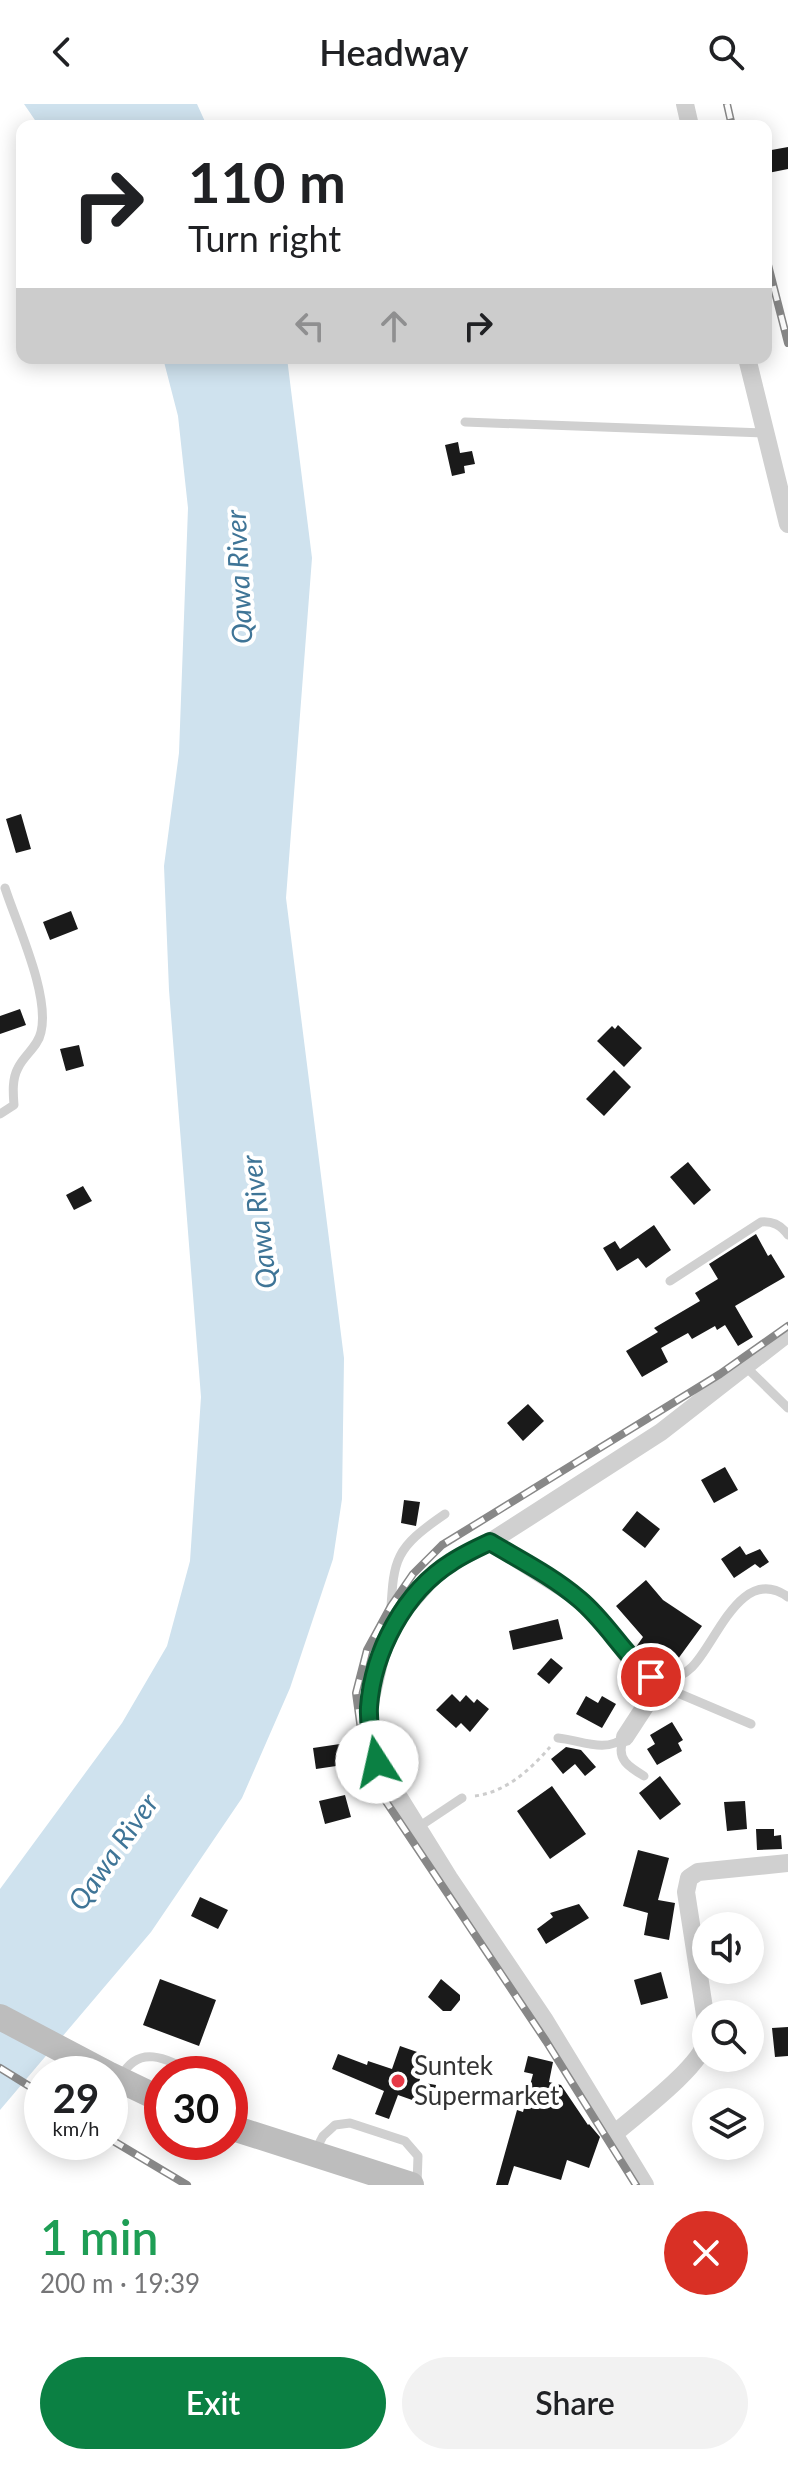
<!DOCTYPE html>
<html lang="en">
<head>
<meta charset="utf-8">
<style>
  :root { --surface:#fff; --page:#f2f2f2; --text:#202124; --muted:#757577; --accent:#0b8043 }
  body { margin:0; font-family:Lato,sans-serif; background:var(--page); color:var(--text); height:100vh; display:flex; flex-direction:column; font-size:30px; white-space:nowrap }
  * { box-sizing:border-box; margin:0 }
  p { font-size:26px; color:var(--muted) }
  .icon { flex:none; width:44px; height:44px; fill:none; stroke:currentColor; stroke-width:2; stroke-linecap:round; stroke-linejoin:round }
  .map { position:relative; height:2081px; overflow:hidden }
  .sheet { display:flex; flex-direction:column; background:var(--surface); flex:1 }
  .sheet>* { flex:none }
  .top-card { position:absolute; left:16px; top:16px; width:756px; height:244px; border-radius:16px; box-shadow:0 4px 20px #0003; background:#fff; color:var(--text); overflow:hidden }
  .fabs { position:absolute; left:692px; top:1808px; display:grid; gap:16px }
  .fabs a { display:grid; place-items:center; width:72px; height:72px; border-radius:50%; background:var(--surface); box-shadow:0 4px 20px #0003; font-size:40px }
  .speed { position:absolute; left:24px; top:1952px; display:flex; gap:16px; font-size:40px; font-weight:700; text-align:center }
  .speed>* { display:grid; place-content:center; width:104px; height:104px; border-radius:50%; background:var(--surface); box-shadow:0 4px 20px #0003; line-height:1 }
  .speed small { font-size:20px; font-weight:400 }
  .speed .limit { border:12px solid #d22; background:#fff; color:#111 }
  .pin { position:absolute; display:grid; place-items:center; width:68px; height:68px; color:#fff; margin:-34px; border:4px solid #fff; border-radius:50%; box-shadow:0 2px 8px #0007 }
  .me { position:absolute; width:88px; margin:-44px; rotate:350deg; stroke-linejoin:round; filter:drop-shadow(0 0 6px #0008) }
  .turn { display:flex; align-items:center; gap:28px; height:168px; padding:0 40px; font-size:36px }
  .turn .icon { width:104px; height:104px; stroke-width:2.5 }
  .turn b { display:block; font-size:56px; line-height:68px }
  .lanes { display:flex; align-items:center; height:76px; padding:0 40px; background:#0003; justify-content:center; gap:40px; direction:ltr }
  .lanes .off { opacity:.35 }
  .round { display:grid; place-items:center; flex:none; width:84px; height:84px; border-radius:42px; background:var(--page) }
  .overview { display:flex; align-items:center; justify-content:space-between; height:136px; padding:0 40px }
  h1 { font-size:48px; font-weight:600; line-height:60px; color:#1e9e55 }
  .action { display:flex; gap:16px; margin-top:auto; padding:16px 40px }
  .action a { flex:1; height:92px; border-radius:48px; background:var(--accent); color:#fff; font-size:32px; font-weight:600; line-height:92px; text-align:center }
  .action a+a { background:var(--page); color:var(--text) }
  header { display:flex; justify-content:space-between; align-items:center; height:104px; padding:0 40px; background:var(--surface); font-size:36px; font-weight:600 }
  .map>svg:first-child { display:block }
  .water { fill:#cfe2ee }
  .building { fill:#1a1a1a }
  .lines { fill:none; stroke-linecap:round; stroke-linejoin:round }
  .path { stroke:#cdcdcd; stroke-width:3; stroke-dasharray:4 4; stroke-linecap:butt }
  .lane { stroke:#d0d0d0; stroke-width:9 }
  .street { stroke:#d0d0d0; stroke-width:18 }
  .secondary { stroke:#bdbdbd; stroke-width:26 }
  .rail-casing { stroke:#888; stroke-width:8 }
  .rail { stroke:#fff; stroke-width:5; stroke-dasharray:15; stroke-linecap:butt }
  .route-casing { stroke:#07532c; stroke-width:20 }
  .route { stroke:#0b8043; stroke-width:14 }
  .poi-dot { fill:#e63946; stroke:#fff; stroke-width:3 }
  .labels { text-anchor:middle; stroke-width:8; stroke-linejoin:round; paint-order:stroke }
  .poi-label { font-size:26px; fill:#333; stroke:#fff; text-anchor:start }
  .water-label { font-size:28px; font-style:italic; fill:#3f7597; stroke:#fff }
</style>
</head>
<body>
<header><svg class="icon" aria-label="back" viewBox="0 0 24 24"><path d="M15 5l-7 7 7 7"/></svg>Headway<svg class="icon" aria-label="search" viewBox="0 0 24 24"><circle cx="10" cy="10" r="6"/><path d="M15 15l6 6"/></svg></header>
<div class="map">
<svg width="788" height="2081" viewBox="0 0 788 2081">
  <rect width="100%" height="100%" fill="#fff"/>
  <!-- water -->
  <path class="water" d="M24,0h173l10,22h-168z
    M163,254h124l25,200 -26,340 58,460 -2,141 -9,60 -43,129 -48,110 -91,134 -151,178v-221l122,-166 45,-77 23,-85 11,-164 -32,-407 -5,-124 15,-113 9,-245 -10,-92z"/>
  <!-- building -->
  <path class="building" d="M788,43v22l-20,4 -2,-22z
    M458,338l2,11 12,-2 3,13 -11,2 1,7 -13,3 -7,-31z
    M21,710l10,35 -15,4 -10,-34z
    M71,807l7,18 -28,11 -7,-18z
    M20,905l6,16 -26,9v-18z
    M618,921l24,23 -18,19 -27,-26 15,-15 3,3z
    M79,941l5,21 -18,5 -6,-22z
    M614,966l17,17 -27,29 -18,-17z
    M688,1058l23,28 -17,15 -24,-28z
    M83,1082l9,15 -18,9 -8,-15z
    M654,1121l17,25 -25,18 -8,-10 -21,13 -14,-23 12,-7 5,8z
    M756,1130l12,22 3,-2 14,23 -50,29 18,31 -15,9 -13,-21 -8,5 -2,-4 -23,13 -4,-6 -27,15 7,14 -26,15 -16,-26 32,-19 -4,-4 46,-27 -5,-8 23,-14 -9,-15z
    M528,1300l16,17 -21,20 -16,-18z
    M725,1363l13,23 -24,13 -13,-23z
    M404,1396l16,2 -4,24 -15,-3z
    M637,1407l23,18 -15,19 -23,-18z
    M740,1442l6,9 14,-6 9,13 -9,6 -5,-4 -21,14 -13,-19z
    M646,1476l17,20 39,26 -35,48 -26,-20 -5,-7 7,-10 -27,-31z
    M558,1515l5,20 -50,11 -4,-19z
    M551,1554l12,10 -14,16 -12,-10z
    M452,1590l8,8 6,-7 8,8 3,-4 12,10 -19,23 -9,-9 -5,5 -20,-18z
    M586,1592l12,7 4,-7 14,8 -14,24 -26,-14z
    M672,1618l11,18 -5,3 4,8 -25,14 -10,-16 8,-5 -5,-9z
    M340,1640l3,21 -27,4 -3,-21z
    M566,1643l15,3 15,17 -11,9 -10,-12 -12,10 -12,-15z
    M660,1672l21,28 -21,16 -21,-27z
    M552,1682l34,48 -36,25 -33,-48z
    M345,1691l6,22 -26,7 -6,-23z
    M745,1697l2,28 -20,2 -3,-29z
    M756,1725h18v7l7,-1 1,14 -25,1z
    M638,1746l31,8 -11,42 17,3 -6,37 -25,-5 4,-22 -25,-7z
    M200,1793l28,13 -10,19 -27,-13z
    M579,1800l10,14 -43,26 -9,-15 16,-12 -3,-4z
    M661,1868l7,26 -27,7 -7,-25z
    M160,1875l56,21 -17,46 -56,-21z
    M441,1875l19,16v5l-9,11h-8l-15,-14z
    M788,1923v29l-13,1 -3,-29z
    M400,1942l20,7 -3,9 4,1 -4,12 4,1 -2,6 17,3 -4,22 -34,-12 -9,24 -14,-5 9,-23 -52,-22 6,-15 29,11 1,-4 24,8z
    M528,1952l25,6 -4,20 12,3 27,40 1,-1 11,13 -11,31 -22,-8 -6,20 -47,-14 -6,19h-12l21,-75 6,2 10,-38 -9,-2z"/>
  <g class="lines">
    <!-- path -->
    <path class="path" d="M475,1692c31,-4 55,-26 75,-49"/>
    <!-- lane -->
    <path class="lane" d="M465,318l300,11
      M0,1010l14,-9c-1,-12 -2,-26 4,-37 6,-13 20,-21 23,-36 9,-37 -24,-107 -36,-144
      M670,1177l91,-59c12,-1 20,3 27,13
      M747,1264l41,40
      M390,1519c4,-63 1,-72 55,-109
      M659,1581c12,-5 24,-9 33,-18 24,-23 49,-104 96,-70
      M659,1581l92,39
      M558,1634c22,2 48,16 67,-1
      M623,1637c-7,18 6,26 21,35
      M417,1724l45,-30
      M121,1973c18,-35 48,-17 75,-3
      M314,2049l9,-17 12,-11 15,-2 55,18 13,15 -1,29"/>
    <!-- street -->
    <path class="street" d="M685,0l5,22
      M747,254l41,166
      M490,1438l90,57 27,28 25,35 27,23 -34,52
      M706,1917l-20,-129 3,-14 9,-6 90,-9
      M614,2030c22,-19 89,-69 92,-94
      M645,2081l-101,-166 -95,-141 -72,-116 -7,-30 -1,-25 11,-49 9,-23 11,-21 29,-33 21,-18 40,-21 171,-110 127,-99"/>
    <!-- secondary -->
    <path class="secondary" d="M0,1913l108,57
      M110,1971l52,25
      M230,2023l181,58"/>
    <defs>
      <path id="rail" d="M727,0l5,22
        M766,153l22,86
        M0,1964l42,26
        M110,2035l77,46
        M636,2081l-90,-144 -165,-247 -20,-64 -5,-37 11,-43 24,-44 22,-32 29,-29 278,-171 68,-48"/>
    </defs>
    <!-- rail casing -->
    <use href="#rail" class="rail-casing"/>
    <!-- rail -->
    <use href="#rail" class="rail"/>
  </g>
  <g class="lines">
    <defs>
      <path id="route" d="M377,1658c-4,-18 -9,-36 -8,-55 4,-55 35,-115 83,-145 12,-8 25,-14 38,-20 30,18 62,34 89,57 28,23 44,55 72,78"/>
    </defs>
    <!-- route casing -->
    <use href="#route" class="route-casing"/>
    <!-- route -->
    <use href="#route" class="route"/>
  </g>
  <!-- markers -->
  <circle class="poi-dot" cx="398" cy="1977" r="8"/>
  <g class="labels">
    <!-- poi labels -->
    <g class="poi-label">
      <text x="414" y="1971">Suntek<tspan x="414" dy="30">Supermarket</tspan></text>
    </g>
    <!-- water labels -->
    <g class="water-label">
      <text transform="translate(239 473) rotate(-93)" y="10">Qawa River</text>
      <text transform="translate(259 1118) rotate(-97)" y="10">Qawa River</text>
      <text transform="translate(113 1748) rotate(-55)" y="10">Qawa River</text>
    </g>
  </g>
</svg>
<div class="fabs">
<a><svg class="icon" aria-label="sound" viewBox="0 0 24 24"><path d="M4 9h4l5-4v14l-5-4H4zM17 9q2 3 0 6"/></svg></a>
<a><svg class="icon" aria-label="search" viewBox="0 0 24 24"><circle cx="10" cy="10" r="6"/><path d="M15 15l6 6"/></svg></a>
<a><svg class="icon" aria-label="layers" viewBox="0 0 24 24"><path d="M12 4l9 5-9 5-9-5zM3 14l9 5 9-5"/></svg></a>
</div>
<div class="speed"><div>29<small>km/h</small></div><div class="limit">30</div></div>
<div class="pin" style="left:651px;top:1573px;background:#d93025"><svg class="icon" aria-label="arrive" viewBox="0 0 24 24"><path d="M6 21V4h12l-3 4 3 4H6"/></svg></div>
<svg class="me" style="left:377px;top:1658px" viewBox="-20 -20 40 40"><circle r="19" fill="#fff"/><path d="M0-13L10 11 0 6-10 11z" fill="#0b8043"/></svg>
<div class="top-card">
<div class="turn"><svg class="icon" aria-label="right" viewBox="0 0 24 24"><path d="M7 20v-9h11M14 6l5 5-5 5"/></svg><div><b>110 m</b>Turn right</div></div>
<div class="lanes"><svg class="icon off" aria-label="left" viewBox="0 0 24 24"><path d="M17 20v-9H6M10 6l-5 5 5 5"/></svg><svg class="icon off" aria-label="ahead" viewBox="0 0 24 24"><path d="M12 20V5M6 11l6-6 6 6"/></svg><svg class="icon" aria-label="right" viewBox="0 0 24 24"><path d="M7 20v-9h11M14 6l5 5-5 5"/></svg></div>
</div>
</div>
<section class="sheet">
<div class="overview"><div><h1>1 min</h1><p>200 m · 19:39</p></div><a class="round" style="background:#d93025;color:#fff"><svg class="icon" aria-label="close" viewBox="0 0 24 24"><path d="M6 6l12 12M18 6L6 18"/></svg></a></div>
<div class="action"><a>Exit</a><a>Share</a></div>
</section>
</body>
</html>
